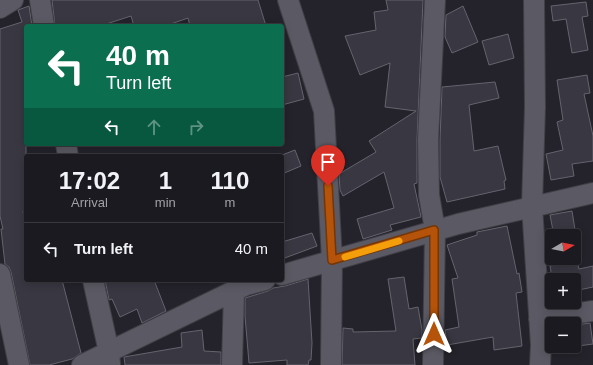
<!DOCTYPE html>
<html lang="en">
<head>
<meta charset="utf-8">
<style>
  :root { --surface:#1b1a20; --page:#242329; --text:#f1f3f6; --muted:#a0a1a5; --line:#39383e }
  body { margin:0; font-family:Arial,sans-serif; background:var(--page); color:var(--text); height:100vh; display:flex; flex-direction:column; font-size:15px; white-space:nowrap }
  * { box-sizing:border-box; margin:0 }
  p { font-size:13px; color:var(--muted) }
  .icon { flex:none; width:22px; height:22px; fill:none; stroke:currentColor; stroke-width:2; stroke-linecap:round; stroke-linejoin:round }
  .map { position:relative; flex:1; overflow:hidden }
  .side { position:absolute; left:24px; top:154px; width:260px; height:128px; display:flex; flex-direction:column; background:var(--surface); border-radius:4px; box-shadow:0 2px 10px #0003,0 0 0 1px var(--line) }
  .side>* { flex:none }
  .top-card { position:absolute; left:24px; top:24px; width:260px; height:122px; border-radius:4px; box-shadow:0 2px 10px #0003,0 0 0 1px var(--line); background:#0b6e4f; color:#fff; overflow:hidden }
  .needle { width:26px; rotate:80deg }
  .buttons { position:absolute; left:545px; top:229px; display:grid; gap:8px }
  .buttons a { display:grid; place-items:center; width:36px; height:36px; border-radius:4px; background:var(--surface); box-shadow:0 2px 10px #0003,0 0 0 1px var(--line); font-size:20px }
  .pin { position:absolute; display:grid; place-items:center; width:34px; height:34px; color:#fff; margin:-41px -17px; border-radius:50% 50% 50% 0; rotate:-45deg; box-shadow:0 0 4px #0007 }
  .pin .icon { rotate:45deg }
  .me { position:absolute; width:44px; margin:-22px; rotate:0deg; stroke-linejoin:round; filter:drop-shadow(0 0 3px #0008) }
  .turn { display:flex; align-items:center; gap:14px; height:84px; padding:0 16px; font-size:18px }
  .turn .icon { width:52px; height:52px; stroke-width:2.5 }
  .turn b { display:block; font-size:28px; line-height:34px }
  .lanes { display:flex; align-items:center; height:38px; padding:0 16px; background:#0003; justify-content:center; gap:20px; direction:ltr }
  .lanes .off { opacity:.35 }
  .eta { display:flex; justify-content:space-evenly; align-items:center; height:68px; text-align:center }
  .eta b { font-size:24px; font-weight:700; line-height:28px }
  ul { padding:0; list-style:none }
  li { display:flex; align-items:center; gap:12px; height:52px; padding:0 16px; border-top:1px solid var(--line) }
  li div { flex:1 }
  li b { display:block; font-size:15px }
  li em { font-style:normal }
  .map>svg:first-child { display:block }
  .building { fill:#393741; stroke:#65636e }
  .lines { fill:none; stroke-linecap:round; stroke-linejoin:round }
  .minor-casing { stroke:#403f46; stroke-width:22 }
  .minor { stroke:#5b5963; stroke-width:20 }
  .route-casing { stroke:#753606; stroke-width:10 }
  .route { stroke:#b45309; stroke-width:7 }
  .slow { stroke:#f59e0b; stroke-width:7 }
</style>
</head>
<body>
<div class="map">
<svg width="593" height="365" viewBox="0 0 593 365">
  <rect width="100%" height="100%" fill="#24232b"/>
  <!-- building -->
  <path class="building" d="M52,0h206l8,26h-76l-2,-8 -23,8h-31l-3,-10 -31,10h-45z
    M386,0h37l-6,139v44l-3,1 7,33 -31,8 2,5 -29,9 -6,-20 37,-11 -10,-36 -41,24 -3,-6 -1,-16 37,-22 -7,-11 47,-30 -31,-4 5,-44 -30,12 -15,-39 31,-6 -2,-18 14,-2z
    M586,2l2,14 -6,1 6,33 -16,3 -6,-34 -13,2 -2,-15z
    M29,6l3,20h-6v185h-3l3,16v53h36l19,73 -9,6 -23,6h-19l-19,-93 -2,-5 -4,-3 -4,-35h2l-3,-13v-187l22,-7 -4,-12z
    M463,6l15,36 -26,11 -7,-16 1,-22z
    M508,34l6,24 -25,7 -7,-24z
    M298,73l6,26 -22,6v-28z
    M587,75l3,18 -6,1 9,42v25l-21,3 2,12 -23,4 -5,-26 17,-4 -6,-28 6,-2 -6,-40z
    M495,82l4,16 -30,7 5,46 24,-5 8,34 -2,1 1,8 -58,13 -7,-25v-37l2,-53z
    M295,150l6,16 -19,8v-19z
    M572,211l4,25h-22l-4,-21z
    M507,226l10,48 2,-1 3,19 -6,1 6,53 -28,4 -1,-13 -46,8 -2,-15 14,-3 -7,-48 6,-1 -11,-33 30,-10v-3z
    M312,233l5,13 -35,13v-17z
    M577,262l2,7 14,-3v21l-19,4v-11h-22v15l-2,1 -2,-17 4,-1 -2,-12z
    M404,277l5,32 9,-2 4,23v8l-9,1 2,26h-73l1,-37 10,1v3l43,-1 -8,-52z
    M308,279l4,64 -1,17h-2l-1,5h-21v-5l-38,3 -4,-47v-18l23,-7 5,-3 12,-2z
    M105,280h49l12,31 -24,12 -5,-14 -17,8 -8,-18 -3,1z
    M590,323l3,21 -15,2 -3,-21z
    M202,330l2,21 17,1v13h-96l-1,-8 58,-10 -1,-14z"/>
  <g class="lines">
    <defs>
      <path id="minor" d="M40,0l4,26
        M288,0l36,111 8,149 -1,105
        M534,0l1,107 -3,99 9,139 -1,20
        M0,8l13,-8
        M66,144l2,12
        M0,274l19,91
        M282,275l176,-51 135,-31
        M93,280l16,72 1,12
        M539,319l54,-8
        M82,365l164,-80 19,-5
        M232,365l2,-74
        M433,365l2,-135 -6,-35 -1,-55 7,-140"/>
    </defs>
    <!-- minor casing -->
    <use href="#minor" class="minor-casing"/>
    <!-- minor -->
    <use href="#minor" class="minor"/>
  </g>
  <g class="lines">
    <defs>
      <path id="route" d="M328,186l4,74 102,-30v104"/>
    </defs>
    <!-- route casing -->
    <use href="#route" class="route-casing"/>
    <!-- route -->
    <use href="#route" class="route"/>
    <!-- slow -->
    <path class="slow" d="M345,257l54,-16"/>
  </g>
</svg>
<div class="buttons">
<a><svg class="needle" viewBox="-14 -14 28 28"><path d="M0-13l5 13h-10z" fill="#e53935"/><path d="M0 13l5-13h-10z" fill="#a0a1a5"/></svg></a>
<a>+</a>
<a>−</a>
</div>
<div class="pin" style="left:328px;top:186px;background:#d93025"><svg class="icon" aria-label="arrive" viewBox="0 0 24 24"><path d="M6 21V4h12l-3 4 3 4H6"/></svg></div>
<svg class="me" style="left:434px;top:334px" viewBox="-20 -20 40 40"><path d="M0-17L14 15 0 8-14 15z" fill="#b45309" stroke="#fff" stroke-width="4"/></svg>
<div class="top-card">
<div class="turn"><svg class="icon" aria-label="left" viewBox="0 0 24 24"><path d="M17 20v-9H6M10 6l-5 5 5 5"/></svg><div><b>40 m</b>Turn left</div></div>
<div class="lanes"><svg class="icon" aria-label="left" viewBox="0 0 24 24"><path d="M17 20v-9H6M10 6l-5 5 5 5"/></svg><svg class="icon off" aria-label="ahead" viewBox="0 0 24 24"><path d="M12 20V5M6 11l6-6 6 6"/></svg><svg class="icon off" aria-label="right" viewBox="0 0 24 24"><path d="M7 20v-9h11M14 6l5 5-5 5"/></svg></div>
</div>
<section class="side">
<div class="eta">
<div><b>17:02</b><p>Arrival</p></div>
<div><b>1</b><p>min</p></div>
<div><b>110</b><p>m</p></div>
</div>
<ul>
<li><svg class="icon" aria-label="left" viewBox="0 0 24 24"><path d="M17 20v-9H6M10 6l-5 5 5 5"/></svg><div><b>Turn left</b></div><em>40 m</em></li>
</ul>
</section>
</div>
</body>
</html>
